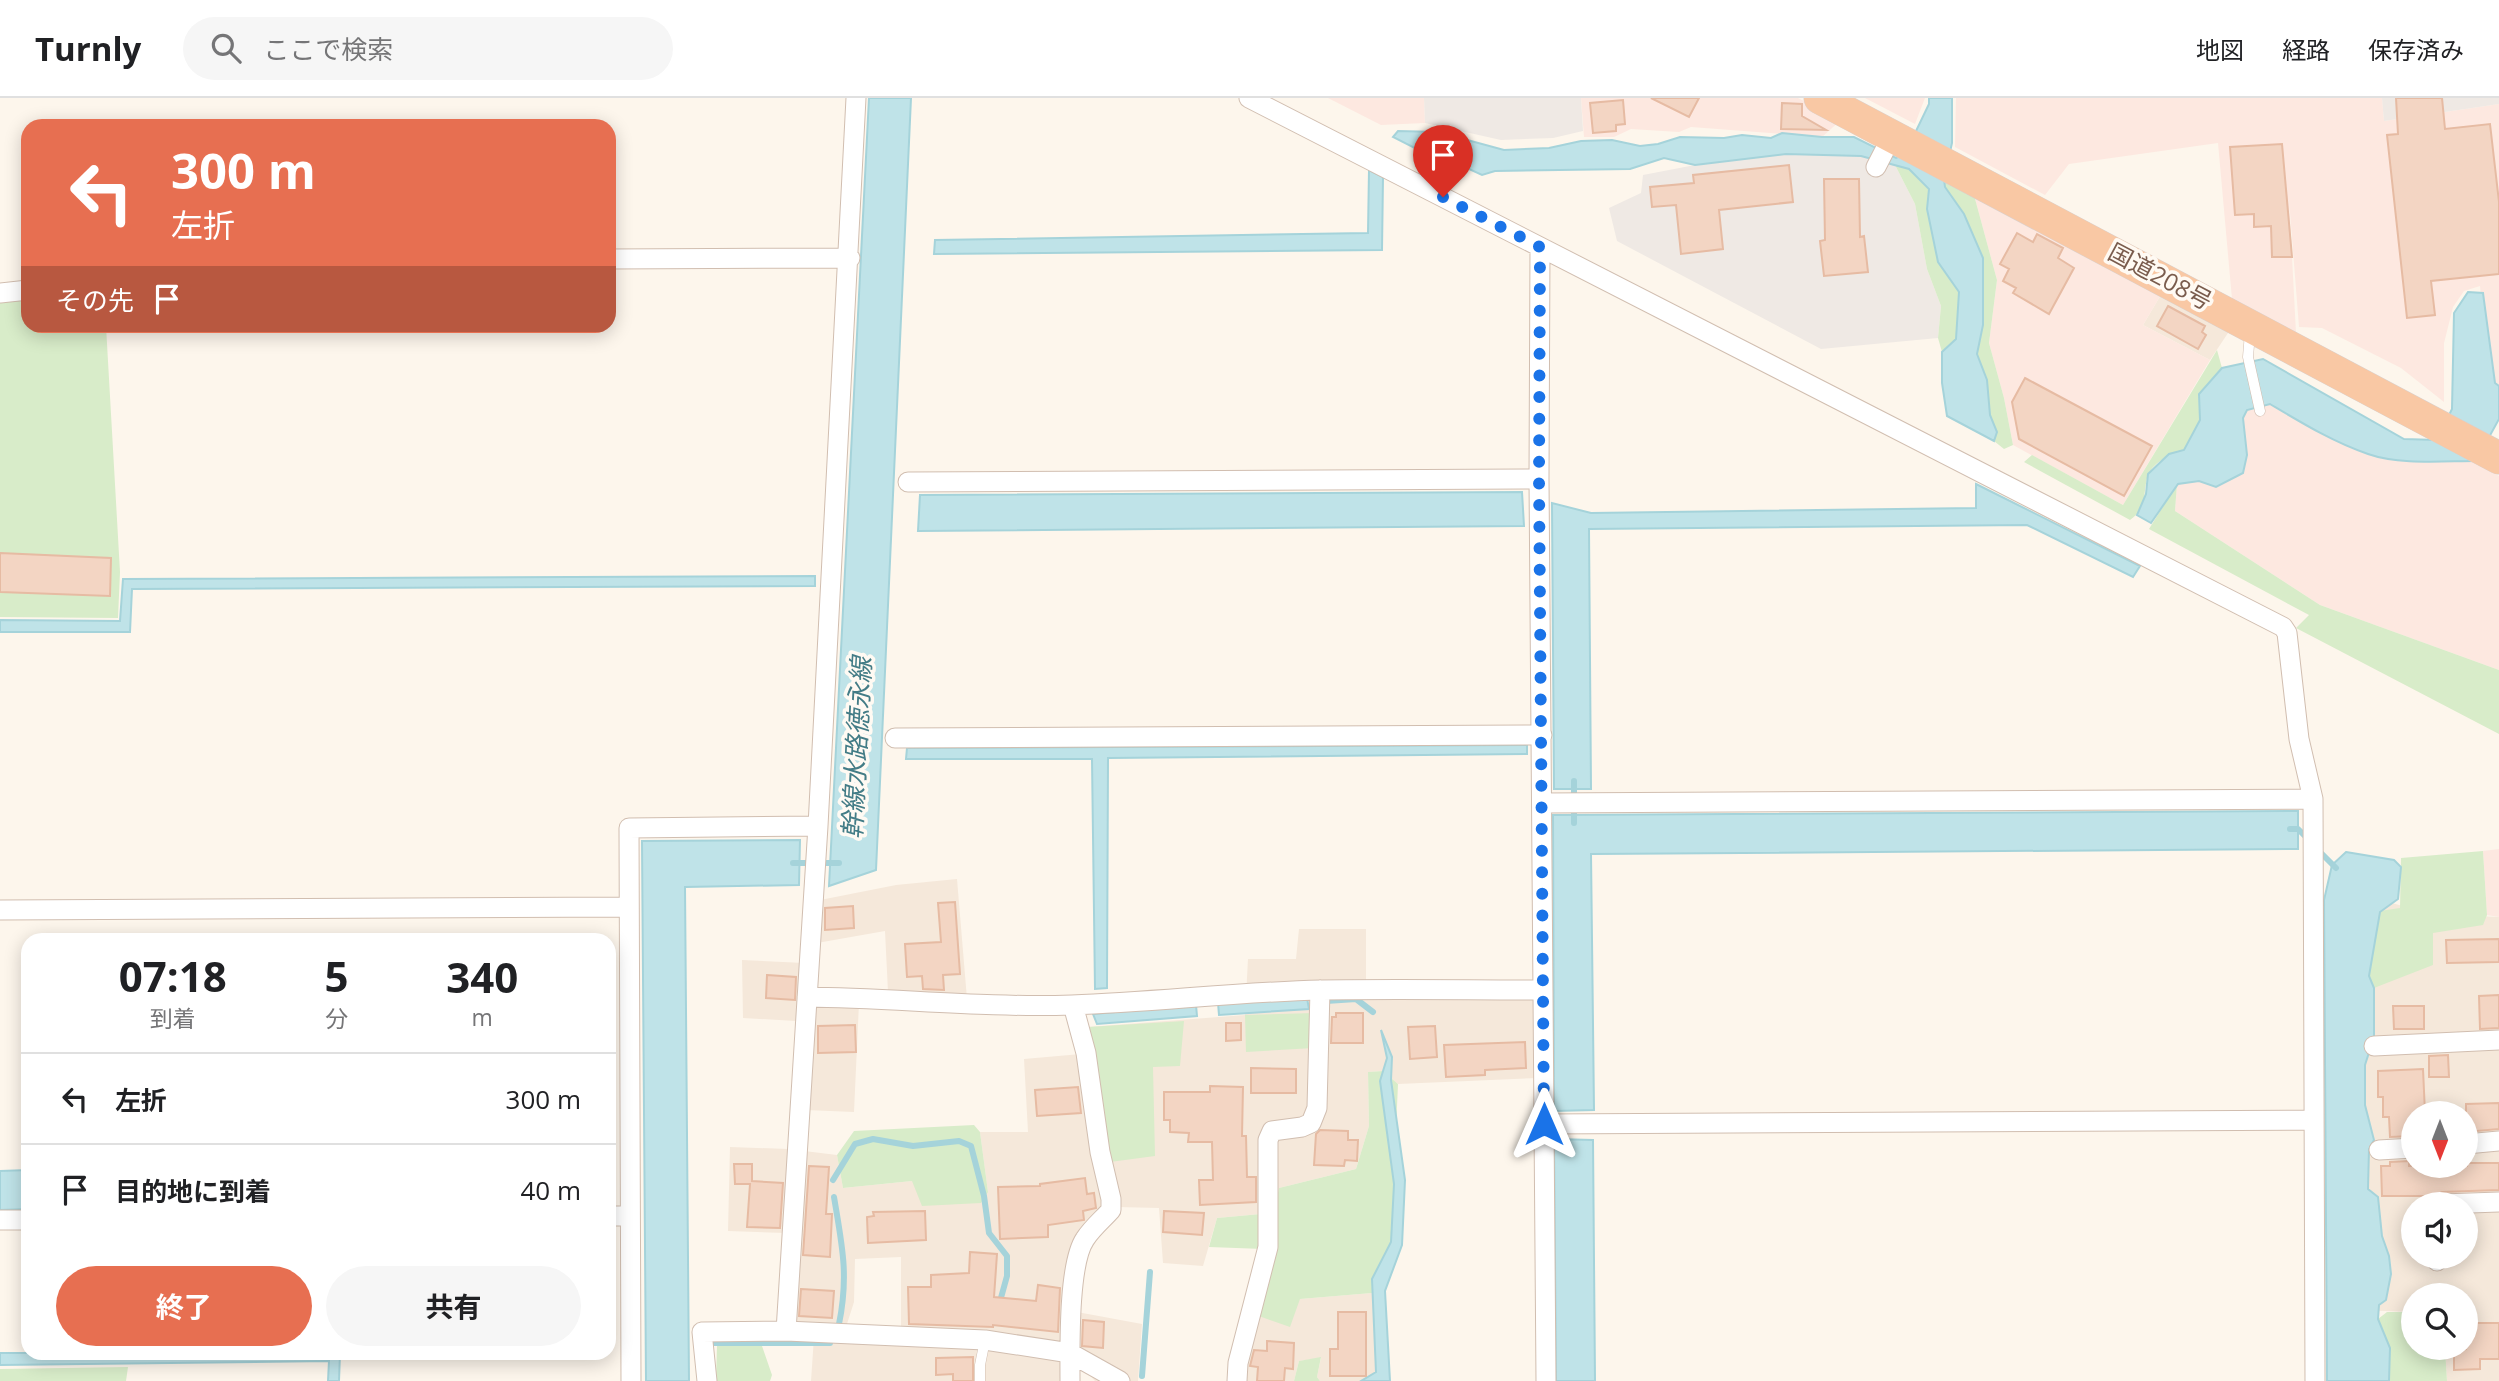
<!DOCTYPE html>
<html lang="ja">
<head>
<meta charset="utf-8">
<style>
  :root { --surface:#fff; --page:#f6f6f6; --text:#202124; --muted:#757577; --line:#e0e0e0; --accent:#e76f51 }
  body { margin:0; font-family:"Open Sans","Noto Sans JP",sans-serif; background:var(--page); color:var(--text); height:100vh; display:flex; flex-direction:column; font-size:26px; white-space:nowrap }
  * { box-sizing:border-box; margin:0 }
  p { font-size:23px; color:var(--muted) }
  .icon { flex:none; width:38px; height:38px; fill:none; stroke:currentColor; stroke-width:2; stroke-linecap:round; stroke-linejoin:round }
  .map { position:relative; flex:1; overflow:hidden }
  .sheet { position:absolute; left:21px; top:835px; width:595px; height:427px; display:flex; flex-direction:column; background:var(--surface); border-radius:21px; box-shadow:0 4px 18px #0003 }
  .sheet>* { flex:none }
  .banner { position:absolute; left:21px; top:21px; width:595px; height:214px; border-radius:21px; box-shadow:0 4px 18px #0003; background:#e76f51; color:#fff; overflow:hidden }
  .needle { width:46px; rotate:180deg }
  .tools { position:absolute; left:2401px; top:1003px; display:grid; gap:14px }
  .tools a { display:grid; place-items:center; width:77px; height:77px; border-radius:50%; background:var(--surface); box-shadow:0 4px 18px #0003; font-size:35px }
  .pin { position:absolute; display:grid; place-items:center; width:60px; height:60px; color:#fff; margin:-72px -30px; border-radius:50% 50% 50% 0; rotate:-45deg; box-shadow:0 0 7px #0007 }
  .pin .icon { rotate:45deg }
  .me { position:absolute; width:77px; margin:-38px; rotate:0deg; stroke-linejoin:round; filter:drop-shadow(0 0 5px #0008) }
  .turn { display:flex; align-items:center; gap:24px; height:147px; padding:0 35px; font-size:32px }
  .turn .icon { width:91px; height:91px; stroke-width:2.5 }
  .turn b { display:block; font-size:49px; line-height:60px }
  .then { display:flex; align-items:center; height:66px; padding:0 35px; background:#0003; gap:14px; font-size:26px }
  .eta { display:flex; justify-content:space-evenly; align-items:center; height:119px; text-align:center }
  .eta b { font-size:42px; font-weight:700; line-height:49px }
  .button { display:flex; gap:14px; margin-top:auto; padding:14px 35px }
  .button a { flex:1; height:80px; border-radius:42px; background:var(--accent); color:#fff; font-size:28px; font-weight:700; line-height:80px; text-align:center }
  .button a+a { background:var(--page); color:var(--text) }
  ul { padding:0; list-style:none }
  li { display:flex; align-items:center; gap:21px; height:91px; padding:0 35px; border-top:2px solid var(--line) }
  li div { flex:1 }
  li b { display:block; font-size:26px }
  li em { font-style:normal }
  header { display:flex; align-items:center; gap:42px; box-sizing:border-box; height:98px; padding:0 35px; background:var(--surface); border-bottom:2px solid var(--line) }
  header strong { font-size:33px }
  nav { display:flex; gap:38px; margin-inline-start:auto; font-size:24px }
  .search { width:490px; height:63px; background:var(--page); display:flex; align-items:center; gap:18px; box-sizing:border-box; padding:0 24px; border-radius:38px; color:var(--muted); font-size:26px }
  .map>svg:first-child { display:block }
  .residential { fill:#f5e8da; fill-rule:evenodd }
  .commercial { fill:#fde8e0 }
  .industrial { fill:#efe9e4 }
  .green { fill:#d8ecc9 }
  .water { fill:#bfe3e8; stroke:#a5d3da; stroke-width:2 }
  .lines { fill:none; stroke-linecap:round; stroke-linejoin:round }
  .stream { stroke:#a5d3da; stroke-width:6 }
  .building { fill:#f3d5c3; stroke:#e6bba3; stroke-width:2 }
  .service-casing { stroke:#d1beb0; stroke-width:11 }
  .minor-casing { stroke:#d1beb0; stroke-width:21 }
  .trunk-casing { stroke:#dad1cd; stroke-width:33 }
  .service { stroke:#fff; stroke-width:10 }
  .minor { stroke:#fff; stroke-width:19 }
  .trunk { stroke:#f9c8a4; stroke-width:32 }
  .route { stroke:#1a73e8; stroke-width:12; stroke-dasharray:0 21.6 }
  .labels { text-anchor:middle; stroke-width:7; stroke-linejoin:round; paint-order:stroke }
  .street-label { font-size:24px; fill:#7a5c4d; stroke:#fffaf3 }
  .water-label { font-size:26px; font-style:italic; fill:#437c86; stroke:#fffaf3 }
</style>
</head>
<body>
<header>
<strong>Turnly</strong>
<div class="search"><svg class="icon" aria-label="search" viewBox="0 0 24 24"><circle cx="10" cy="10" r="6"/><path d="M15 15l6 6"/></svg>ここで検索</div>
<nav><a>地図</a><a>経路</a><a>保存済み</a></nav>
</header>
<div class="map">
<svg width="2499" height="1283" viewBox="0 0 2499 1283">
  <rect width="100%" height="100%" fill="#fdf6ec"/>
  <!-- residential -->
  <path class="residential" d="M2162,195l68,37 -20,30 -67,-35z
    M957,781l10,120 -79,-7 -3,-61 -68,12 -12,-40 91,-18z
    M2368,798l62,18 69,3v464h-52l-2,-33h21v-53h-53v17l-56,-2zM2413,1015h53v53h-53zM2413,1106h53v52h-53z
    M1299,831h67v55l168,-1 3,95 -139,6 -15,-13 -15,1 1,54 -13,43 -77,19 -6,25 -56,5 -14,48 -40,-3 -4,-55 -42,-1 -32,39 -8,66 65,12 -4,57h-43l-32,-35v35h-252l3,-44 87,-5v-75l-46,2 -1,43 -8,25 -66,-3 6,-91 -58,-2 2,-84 58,2 49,6 6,33 69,-7 76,11 -8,-60h48l-4,-73 57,-5 7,-27 157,-12 3,-56h48z
    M742,862l62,3 -3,40h58l-5,109 -48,-2 -10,-89 -53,-3z
    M1379,1192l5,91h-64l-3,-4 4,-19 -22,3 -5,20h-62l24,-66 44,-16 72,-6z"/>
  <!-- commercial -->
  <path class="commercial" d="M1328,0h96l1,25 -44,2z
    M1581,0h217l43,22 -19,17 -131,-10 -12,5 -48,-3 -17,8h-30z
    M1865,0h60l-10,26z
    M1956,0h426l2,23 115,-17v295l-8,3 -11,-116 -16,5 -11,16 -9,36v59l-43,-34 -79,-40 -23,-1 -10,-127 7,133 -64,-34 -14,-156 -149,21 -24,31 -90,-48z
    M1974,97l188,98 -19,32 67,35 -87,145 -110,-60 -9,-47 -15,-55 8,-63z
    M2271,306l43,26 56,25 44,6h62l23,15v194l-179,-65 -145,-94 2,-27 22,-3 17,6 31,-33 -4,-36 4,-8z
    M2499,751v68l-12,-2 -4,-64z"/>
  <!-- industrial -->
  <path class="industrial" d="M1424,0h157l2,33 -30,7 -52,2 -76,-17z
    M2382,0h117v6l-115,17z
    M1786,56l75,2 34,9 20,39 12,65 14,37 -3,32 -117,11 -204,-108 -8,-33 32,-15 2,-18 52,-10z"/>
  <!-- green -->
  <path class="green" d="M1895,67l14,4 20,20 -2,20 11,53 21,29 -3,48 -14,13 -4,-14 3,-32 -14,-37 -12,-65z
    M1944,81l30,16 23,85 -8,63 15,55 9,47 -9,4 -10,-8 3,-9 -7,-17 -3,-35 -10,-26 6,-29 -19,-111 -19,-27z
    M28,198v30h78l14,246 -2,46 -118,-1v-318z
    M2217,252l5,18 -23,26 1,26 -16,30c-13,3 -30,12 -36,25 -6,17 1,32 -18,45l-106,-58 8,-7 91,50z
    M2177,386l-2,27 145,94 179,65v64l-203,-106 13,-13 -160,-86z
    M2483,753l4,64 -4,10 -50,8v32l-59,23 -5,-12 11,-65 20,-3 1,-50z
    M1314,915v35l-68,4 -1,-37z
    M1184,923l-4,45 -27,1 2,89 -45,6 -22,-135z
    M1383,973l15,13 -7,158 -19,37v14l-72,6 -10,28 -34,-12 7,-66 -54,-2 8,-29 56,-5 6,-25 77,-19 13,-43 -1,-54z
    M974,1027l6,7 8,60 -7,11 -59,3 -10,-25 -69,7 -6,-33 17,-24z
    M2387,1214h26v36h32l2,33h-58l1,-33 -12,-29z
    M717,1247l45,1 10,29 -2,6h-54z
    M1321,1259l-4,20 3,4h-26l5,-20z
    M128,1269l-2,14h-126v-12z"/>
  <!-- water -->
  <path class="water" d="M869,0h42l-35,772 -47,16z
    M1929,0h23v45l-8,36 1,8 19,27 19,44v67l-6,29 10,26 3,35 7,17 -3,9 -47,-25 -5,-33v-31l14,-13 3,-47 -21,-30 -11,-53 2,-20 -20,-20 -48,-13 -75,-2 -91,11 -31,-7 -34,11 -135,2 -13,4 -28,-13 -8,2 -53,-27 5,-6 40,1 66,18 45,-2 32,-7 31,-1 28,6 18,-2 22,-7 44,1 18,-3 29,3 11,-5 40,4h32l42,21 9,-4 24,-50z
    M1369,72l14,7 -1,73 -448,4 1,-14 433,-7z
    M2468,194l15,1 12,90 4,3v33l-23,42c-33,0 -77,4 -108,-7 -35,-12 -66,-31 -98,-50l-23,6 -4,8 4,37 -4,18 -27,14 -17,-6 -21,3 -27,39 -14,-8 9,-21 2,-20 21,-20 15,-4 16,-30 -1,-26 23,-26 41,-9 141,80 33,1 15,-31 2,-96z
    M1976,386l164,82 -7,11 -106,-52 -438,4 2,260h-37l-2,-286 39,10 385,-5z
    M1522,394l2,34 -606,5 2,-36z
    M815,478v10l-683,3 -2,43h-130v-12l120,1 3,-42z
    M1527,647v9l-419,4 -1,230 -12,1 -3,-230h-186l1,-11z
    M2298,713v38l-707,5 3,256 -40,1 -1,-296z
    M800,742l-1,45 -114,2 4,494h-43l-4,-540z
    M2346,754l48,8 7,7 -3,32 -18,13 -11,64 5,12v49l-9,28v40l9,35 -5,9 -1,40 10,8 4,39 7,20 2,18 -5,26 -7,5 -1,14 12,29 -1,33h-62l-3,-481 8,-35z
    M1307,900l2,11 -90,6 -1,-12z
    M1196,907l1,11 -100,8 -4,-10z
    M1381,932l11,27 -1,23 14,100 -3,65 -17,46 5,90h-29l15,-9 -4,-93 19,-37 3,-58 -14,-103 7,-23z
    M1554,1041l39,1 2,241h-39z
    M28,1072v39l-28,1v-39z
    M340,1255l-1,28h-11l1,-20 -329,4v-12z"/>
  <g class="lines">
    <!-- stream -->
    <path class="stream" d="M1574,683v42
      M2290,731h8l11,11
      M2319,753l17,17
      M793,765h46
      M1326,903l30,-2 17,13
      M833,1082l22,-36 18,-5 40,7 46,-5 12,5 13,50 5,37 18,23v20l-8,29
      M834,1099c8,48 15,78 5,127
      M714,1245h116
      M1142,1278l8,-104"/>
  </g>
  <!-- building -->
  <path class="building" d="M1651,0h48l-10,19z
    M2396,0h46l3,31 45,-5 9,78v72l-68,7 4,34 -28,3 -20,-183 11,-1z
    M1623,2l2,24 -9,1v6l-23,2 -3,-30z
    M1782,5l20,1v12l24,14 -45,-1z
    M2282,46l10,113h-20l-1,-31 -17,1v-13l-19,1 -5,-68z
    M1789,67l4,37 -74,8 4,39 -42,5 -5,-49 -24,2 -2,-20 44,-4 -1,-8z
    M1824,81h35l1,58 4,-1 4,36 -44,4 -4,-35 5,-1z
    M2017,135l16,9 4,-8 26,14 -5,10 16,10 -25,46 -36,-21 3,-5 -13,-7 6,-12 -9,-5z
    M2168,208l37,20 -3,6 4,3 -8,14 -41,-23z
    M2025,280l127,68 -28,50 -105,-57 -7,-37z
    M0,455l111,5 -1,38 -110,-4z
    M955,804l5,72 -17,1 1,15 -21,-1 -1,-13 -15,1 -2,-33 36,-2 -3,-39z
    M853,808l1,22 -29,2v-22z
    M2499,841v23l-52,1 -1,-23z
    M767,877l29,2 -1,23 -29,-2z
    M2499,897v33l-19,1 -1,-33z
    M2393,908h31v23h-30z
    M1336,915h27v30h-32l1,-26h4z
    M1226,925h15v17l-15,1z
    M855,927l1,27 -38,1v-27z
    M1435,928l2,31 -27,2 -2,-32z
    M1525,944l1,26 -41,2v5l-39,2 -2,-32z
    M2448,957l1,22h-20v-21z
    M1251,970l45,1v24h-45z
    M2423,971l2,44h-12v23l-23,1 -1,-20h-6v-20h-5v-26z
    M1210,988l33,1 -1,49h4l1,41h9v25l-56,3 -1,-25h14l-1,-38h-24l1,-9 -19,-1v-12h-6v-28h46z
    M1078,989l3,26 -44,3 -2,-26z
    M2499,1005v26l-33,3v-28z
    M1320,1032l28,1v9h10l-1,21 -12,-1 -1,6 -30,-1 2,-31z
    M2409,1063v5h58v-3h32v27l-57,2 -9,4h-51l-1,-30h9v-4z
    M734,1066h18v17l31,2 -3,45 -33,-1 3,-43h-15z
    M809,1068l20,1 -3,47h6l-2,43 -27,-2z
    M1085,1080l2,16 7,-1 2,15 -13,3 1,9 -36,5v12l-48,2 -2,-52 42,-1v-2z
    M925,1113l1,29 -58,3 -1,-26 7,-1 -1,-4z
    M1164,1113l40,2 -2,22 -39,-3z
    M970,1154l27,2 -3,43 42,4 2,-16 22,3 -2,44 -65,-7v2l-84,-3 -1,-37h23v-12l38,-2z
    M801,1191l33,2 -2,27 -33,-2z
    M1338,1214h28v64h-36v-27h8z
    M1083,1222l21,2 -1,26 -21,-2z
    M2466,1225h33v36h-19v10l-26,1v-20l12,-1z
    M1267,1243l27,2 -1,26 -8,-1 -1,13h-27l1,-14 -8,-1 4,-16 13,1z
    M973,1259v24h-20v-7l-17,1v-17z"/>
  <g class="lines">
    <defs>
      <path id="service" d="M2250,235l-2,24 12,54
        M980,1283v-16l5,-25"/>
      <path id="minor" d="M1249,0l1034,529 4,6 12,106 14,60 2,582
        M1876,69l16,-31
        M1540,149l-1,232 7,902
        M609,161l241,-1
        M0,195l28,-3
        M908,384l631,-3
        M895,640l647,-3
        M1542,705l771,-4
        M0,812l629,-3
        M807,899c89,1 176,11 265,8 83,-3 165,-13 249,-15 74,-1 148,0 222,0
        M2374,948l125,-6
        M1544,1026l770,-4
        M2466,1046l33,-3
        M2379,1052l34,-2
        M2442,1106l57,-2
        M609,1118h21
        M0,1122h28
        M2437,1158v5
        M786,1233l32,-505
        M631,1283l-2,-553 189,-2 38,-728
        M707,1283l-5,-49 84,-1 199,9 85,13 50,28
        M1070,1283c0,-32 -2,-117 15,-142 7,-11 18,-20 26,-29v-11l-11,-47 -14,-99 -13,-48
        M1237,1283l1,-18 30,-116v-107l4,-9 30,-4 9,-4 6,-15 3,-118"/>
      <path id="trunk" d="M1820,0l679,360"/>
    </defs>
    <!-- service casing -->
    <use href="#service" class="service-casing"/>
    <!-- minor casing -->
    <use href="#minor" class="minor-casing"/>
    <!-- trunk casing -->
    <use href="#trunk" class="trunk-casing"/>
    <!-- service -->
    <use href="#service" class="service"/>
    <!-- minor -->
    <use href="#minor" class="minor"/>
    <!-- trunk -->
    <use href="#trunk" class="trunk"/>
  </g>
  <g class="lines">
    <!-- route -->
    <path class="route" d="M1443,99l97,50 -1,232 5,645"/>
  </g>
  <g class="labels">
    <!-- street labels -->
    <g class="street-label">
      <text transform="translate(2160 179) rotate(28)" y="8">国道208号</text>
    </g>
    <!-- water labels -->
    <g class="water-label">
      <text transform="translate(857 650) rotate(-87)" y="9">幹線水路徳永線</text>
    </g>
  </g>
</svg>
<div class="tools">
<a><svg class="needle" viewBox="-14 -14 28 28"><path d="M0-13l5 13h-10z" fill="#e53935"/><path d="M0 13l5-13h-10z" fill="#757577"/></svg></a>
<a><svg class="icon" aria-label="sound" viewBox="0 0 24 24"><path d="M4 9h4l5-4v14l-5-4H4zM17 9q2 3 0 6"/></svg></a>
<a><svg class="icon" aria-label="search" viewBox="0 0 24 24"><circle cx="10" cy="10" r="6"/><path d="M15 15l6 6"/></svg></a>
</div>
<div class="pin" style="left:1443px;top:99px;background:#d93025"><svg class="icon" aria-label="arrive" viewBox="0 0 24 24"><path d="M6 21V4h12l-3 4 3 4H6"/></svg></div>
<svg class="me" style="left:1544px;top:1026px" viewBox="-20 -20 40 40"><path d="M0-17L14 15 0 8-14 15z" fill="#1a73e8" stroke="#fff" stroke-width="4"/></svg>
<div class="banner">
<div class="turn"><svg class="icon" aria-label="left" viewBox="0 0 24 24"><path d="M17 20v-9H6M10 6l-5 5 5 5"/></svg><div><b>300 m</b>左折</div></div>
<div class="then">その先<svg class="icon" aria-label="arrive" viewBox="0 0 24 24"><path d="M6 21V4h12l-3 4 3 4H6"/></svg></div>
</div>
<section class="sheet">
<div class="eta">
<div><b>07:18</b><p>到着</p></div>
<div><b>5</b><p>分</p></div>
<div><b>340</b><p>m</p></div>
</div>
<ul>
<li><svg class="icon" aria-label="left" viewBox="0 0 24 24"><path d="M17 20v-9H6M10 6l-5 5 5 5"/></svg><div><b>左折</b></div><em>300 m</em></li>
<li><svg class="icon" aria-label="arrive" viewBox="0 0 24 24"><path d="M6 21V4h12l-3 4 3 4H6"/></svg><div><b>目的地に到着</b></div><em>40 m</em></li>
</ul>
<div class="button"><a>終了</a><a>共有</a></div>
</section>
</div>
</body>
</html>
